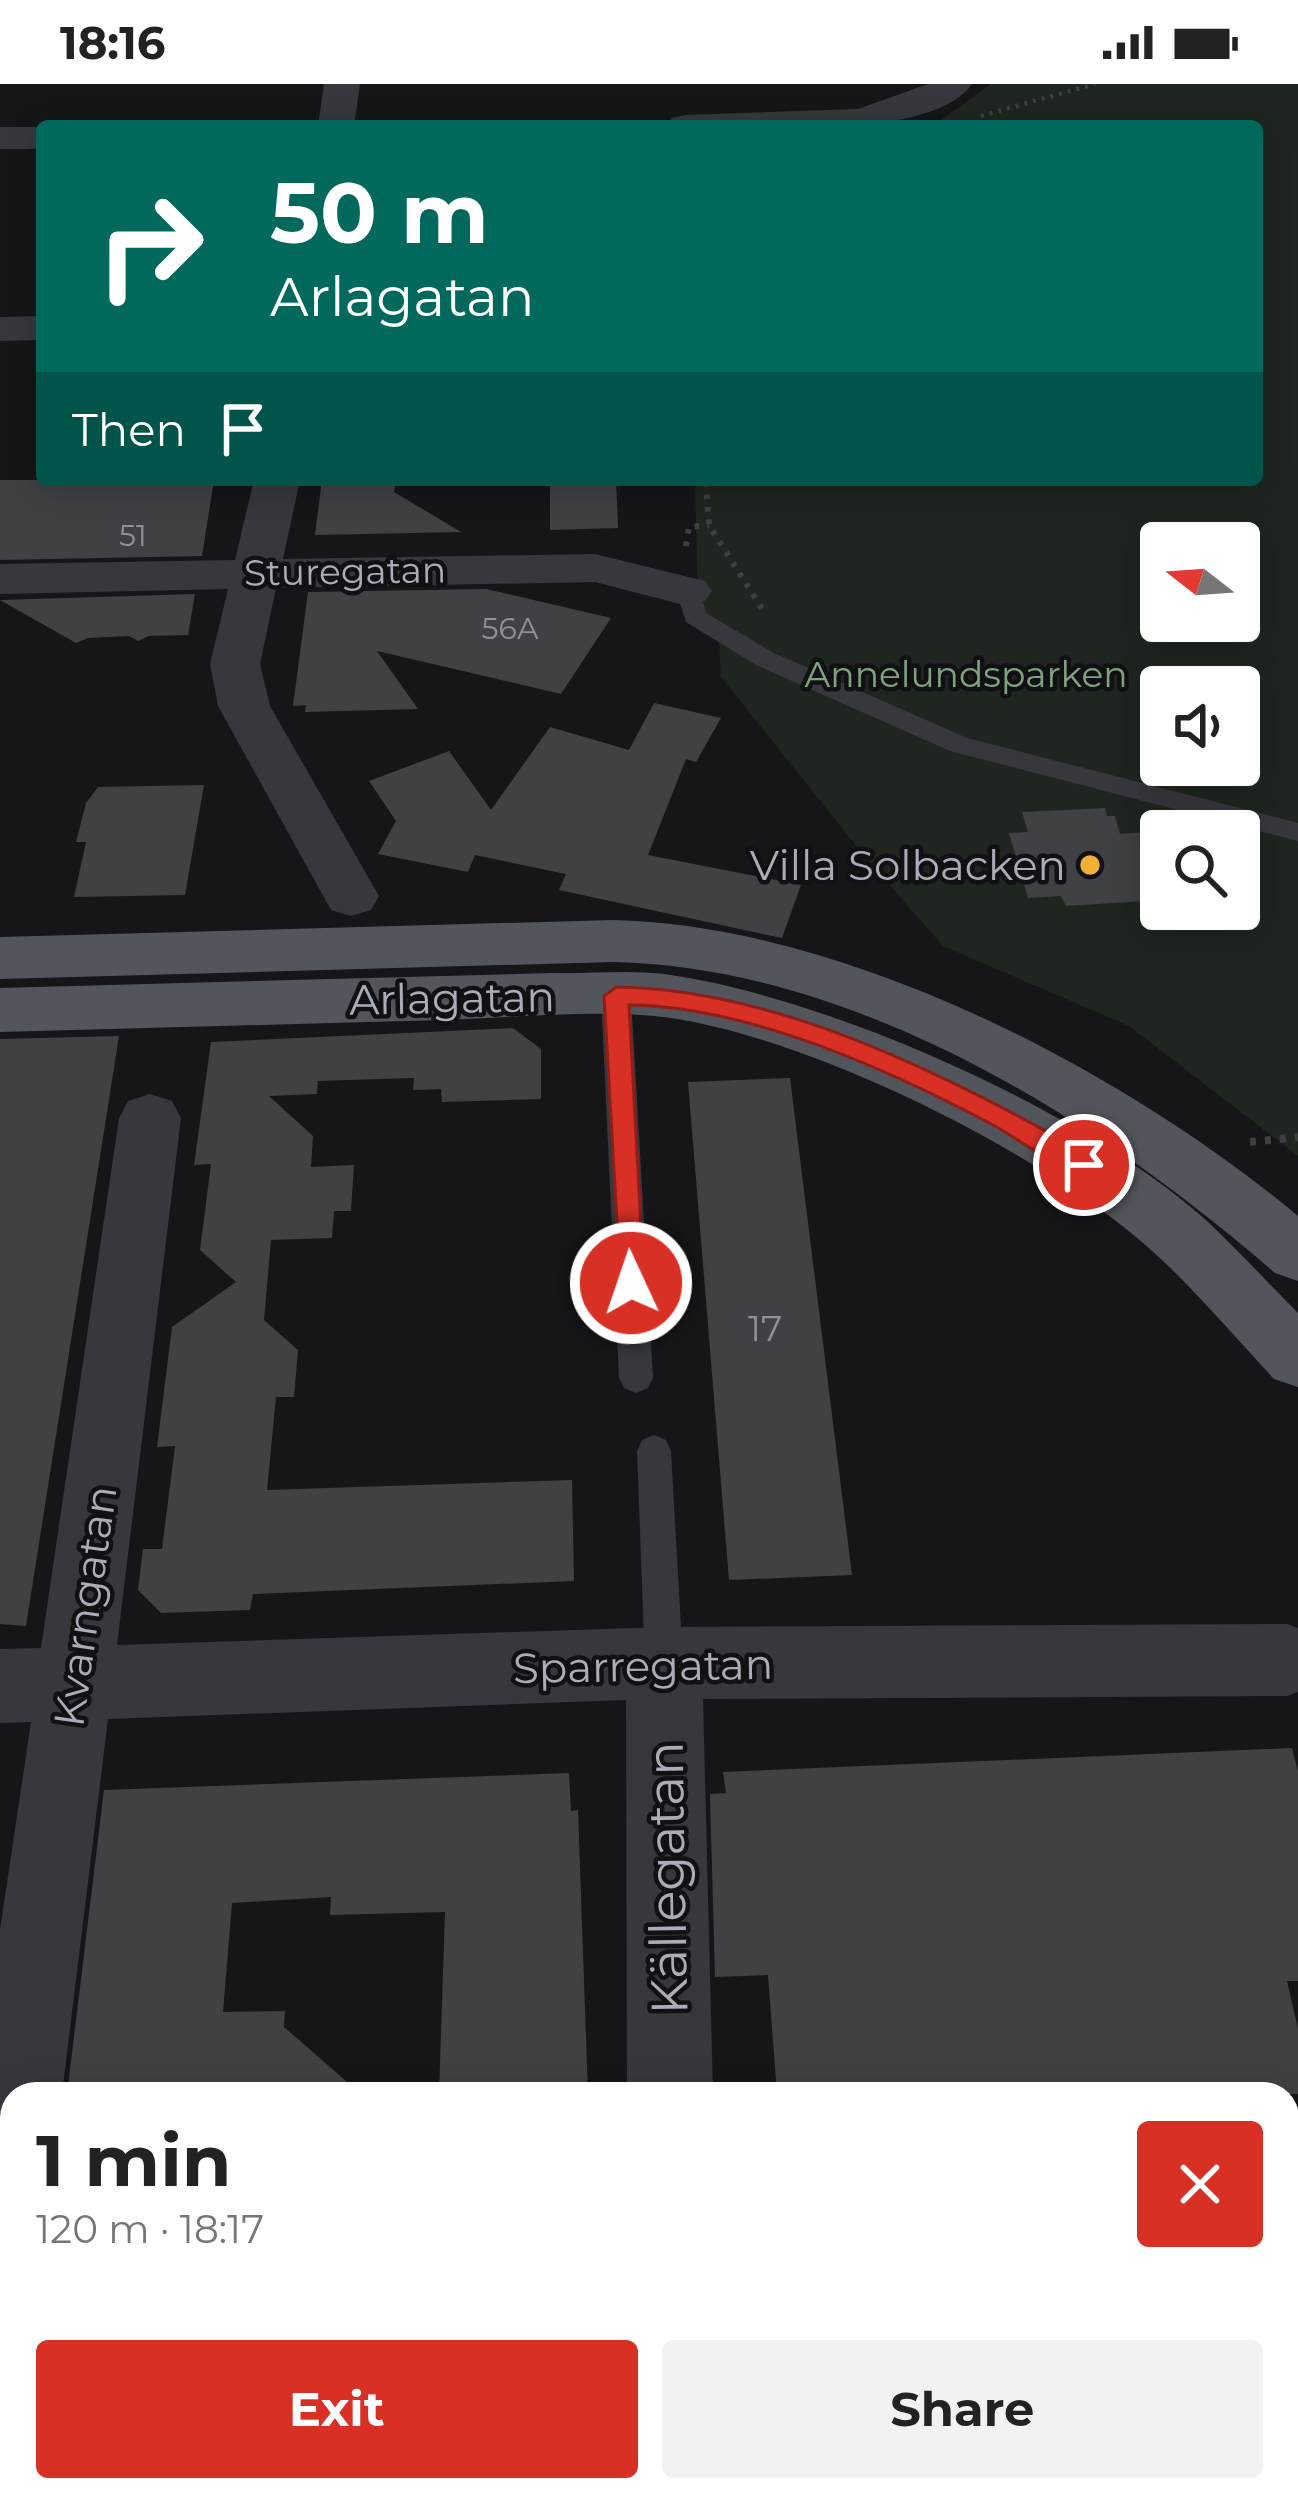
<!DOCTYPE html>
<html lang="en">
<head>
<meta charset="utf-8">
<style>
  :root { --surface:#fff; --page:#f2f2f2; --text:#222; --muted:#767676; --accent:#d93025 }
  body { margin:0; font-family:Montserrat,sans-serif; background:var(--page); color:var(--text); height:100vh; display:flex; flex-direction:column; font-size:45px; white-space:nowrap }
  * { box-sizing:border-box; margin:0 }
  p { font-size:39px; color:var(--muted) }
  .icon { flex:none; width:66px; height:66px; fill:none; stroke:currentColor; stroke-width:2; stroke-linecap:round; stroke-linejoin:round }
  .map { position:relative; flex:1; overflow:hidden }
  .panel { position:absolute; left:0px; top:1998px; width:1299px; height:420px; display:flex; flex-direction:column; background:var(--surface); border-radius:36px 36px 0 0; box-shadow:0 6px 30px #0003 }
  .panel>* { flex:none }
  .top-card { position:absolute; left:36px; top:36px; width:1227px; height:366px; border-radius:12px; box-shadow:0 6px 30px #0003; background:#00695c; color:#fff; overflow:hidden }
  .needle { width:78px; rotate:287deg }
  .fabs { position:absolute; left:1140px; top:438px; display:grid; gap:24px }
  .fabs a { display:grid; place-items:center; width:120px; height:120px; border-radius:12px; background:var(--surface); box-shadow:0 6px 30px #0003; font-size:60px }
  .pin { position:absolute; display:grid; place-items:center; width:102px; height:102px; color:#fff; margin:-51px; border:6px solid #fff; border-radius:50%; box-shadow:0 3px 12px #0007 }
  .me { position:absolute; width:132px; margin:-66px; rotate:357deg; stroke-linejoin:round; filter:drop-shadow(0 0 9px #0008) }
  .turn { display:flex; align-items:center; gap:42px; height:252px; padding:0 36px; font-size:54px }
  .turn .icon { width:156px; height:156px; stroke-width:2.5 }
  .turn b { display:block; font-size:84px; line-height:102px }
  .then { display:flex; align-items:center; height:114px; padding:0 36px; background:#0003; gap:24px; font-size:45px }
  .round { display:grid; place-items:center; flex:none; width:126px; height:126px; border-radius:12px; background:var(--page) }
  .headline { display:flex; align-items:center; justify-content:space-between; height:204px; padding:0 36px }
  h1 { font-size:72px; font-weight:700; line-height:90px }
  .cta { display:flex; gap:24px; margin-top:auto; padding:24px 36px }
  .cta a { flex:1; height:138px; border-radius:12px; background:var(--accent); color:#fff; font-size:48px; font-weight:700; line-height:138px; text-align:center }
  .cta a+a { background:var(--page); color:var(--text) }
  .status { display:flex; justify-content:space-between; align-items:center; height:84px; padding:0 60px; background:var(--surface); direction:ltr }
  .status svg { height:33px; fill:currentColor }
  .map>svg:first-child { display:block }
  .green { fill:#1e261f; fill-rule:evenodd }
  .building { fill:#404145 }
  .lines { fill:none; stroke-linecap:round; stroke-linejoin:round }
  .path-far2 { stroke:#3d3f44; stroke-width:4.5; stroke-dasharray:3 6; stroke-linecap:butt }
  .path-far1 { stroke:#3d3f44; stroke-width:6; stroke-dasharray:4.5 8; stroke-linecap:butt }
  .path { stroke:#3d3f44; stroke-width:8; stroke-dasharray:6 9; stroke-linecap:butt }
  .service { fill:#37383d; fill-rule:evenodd }
  .minor { fill:#37383d; fill-rule:evenodd }
  .tertiary { fill:#37383d; fill-rule:evenodd }
  .primary { fill:#53555c; fill-rule:evenodd }
  .route { fill:#d93025; stroke:#8d1f18; stroke-width:3 }
  .poi-dot { fill:#f2b134; stroke:#111113; stroke-width:4.5 }
  .labels { text-anchor:middle; stroke-width:9; stroke-linejoin:round; paint-order:stroke }
  .far-number-label { font-size:30px; fill:#8e929b }
  .far-street-label { font-size:36px; fill:#a8adb8; stroke:#111113 }
  .far-park-label { font-size:36px; fill:#7fa381; stroke:#111113 }
  .number-label { font-size:36px; fill:#8e929b }
  .poi-label { font-size:42px; fill:#a8adb8; stroke:#111113; text-anchor:end }
  .street-label { font-size:42px; fill:#a8adb8; stroke:#111113 }
  .near-street-label { font-size:51px; fill:#a8adb8; stroke:#111113 }
</style>
</head>
<body>
<div class="status"><b>18:16</b><svg viewBox="0 0 49 12"><path d="M0 12V9h3v3zM5 12V6h3v6zM10 12V3h3v9zM15 12V0h3v12zM26 1h20v11H26zM47 4h2v5h-2z"/></svg></div>
<div class="map">
<svg width="1298" height="2418" viewBox="0 0 1298 2418">
  <rect width="100%" height="100%" fill="#161618"/>
  <!-- green -->
  <path class="green" d="M991,0h307v1072l-169,-130 -186,-80 -77,-88 -145,-181 -3,-56 -20,-13 -3,-128h562v-354h-324zM1161,459h78v78h-78zM1161,603h78v78h-78zM1161,747h78v78h-78z"/>
  <!-- building -->
  <path class="building" d="M0,396h214l-12,76 -202,4z
    M322,396h74l-2,12 67,40 -146,3z
    M550,396h66l2,48 -68,2z
    M486,505l125,29 -50,76 -184,-43 41,58 -113,3 1,-7 -13,1 15,-114z
    M195,510l-7,41 -39,1 -11,5 -9,-5 -41,2 -12,5 -76,-43z
    M654,619l67,15 -25,44 -10,-3 -38,96 153,30 -19,53 -223,-48 7,-16 -91,-19 -7,17 -90,-18 18,-33 -27,-40 80,-30 42,59 59,-83 79,23z
    M204,701l-19,110 -111,2 12,-55h-10l10,-39 12,-16z
    M1105,724l2,8h8l5,18 41,-3v69l-95,6 -5,-10 -33,2 -19,-65 19,-1 -6,-20z
    M513,944l28,21v50l-99,3 -1,-13 -28,1 1,-12 -96,3 -1,13 -48,2 44,40 -2,31 43,-2 -3,46h-17l-2,27 -61,2 -7,80 34,30 -4,47h-18l-9,93 305,-10 2,101 -321,13 -3,16 -89,3 -23,-23 5,-41h19l13,-103 -18,1 15,-120 64,-45 -36,-32 11,-86 -17,1 17,-123z
    M119,952l-93,590 -26,-2v-585z
    M790,994l62,497 -123,5 -41,-498z
    M1292,1664l6,24v209h-11l11,48v65h-521l-9,-119 -53,2 -5,-183 16,-1 -3,-21z
    M569,1689l2,38 7,-1 10,284h-149l6,-182 -115,3 1,-18 -99,6 -9,109 62,-1 -1,16 77,67h-294l37,-304z"/>
  <g class="lines">
    <!-- path-far2 -->
    <path class="path-far2" d="M981,32l114,-32
      M706,396v5"/>
    <!-- path-far1 -->
    <path class="path-far1" d="M706,398l3,43 55,87
      M686,462l3,-19 20,-2"/>
    <!-- path -->
    <path class="path" d="M1250,1058l48,-5"/>
    <!-- service -->
    <path class="service" d="M688,500l12,7 6,22 68,40 193,85 331,85v18l-348,-90 -194,-86 -70,-43 -10,-31z
      M616,901l10,3 5,8 22,382 -5,10 -12,5 -12,-5 -5,-10 -18,-382 5,-8z
      M654,1351l12,5 5,11 12,212 -6,13 -13,5 -13,-5 -6,-13 -8,-212 5,-11z"/>
    <!-- minor -->
    <path class="minor" d="M324,0h36l-6,42h-36z
      M928,0h44c-42,60 -236,42 -305,42l5,-8 13,-3 173,-6z
      M0,43h42v22h-42z
      M42,232v24l-42,1v-24z
      M254,396h46l-17,79 312,-5 110,27 7,10 -7,10 -17,5 -93,-24 -319,6 -16,76 10,42 109,190 -8,14 -20,6 -20,-6 -113,-204 -8,-42 18,-75 -228,5v-30l235,-4z
      M150,1010l22,7 9,17 -64,527 547,-18 623,-3 11,4v64l-11,4 -584,3 10,395h-86l-1,-394 -518,19 -46,375h-50v179l-12,5v-348l31,-208 -31,1v-74l41,-1 78,-530 9,-17z
      M631,2406h96v12h-96z"/>
    <!-- tertiary -->
    <path class="tertiary" d="M1298,2184v92l-11,1v-92z
      M12,2253v94l-12,1v-94z
      M1287,2311l11,4v96l-12,-5z"/>
    <!-- primary -->
    <path class="primary" d="M613,836c232,5 510,150 685,296v65l-23,-8c-177,-154 -420,-306 -662,-311l-613,17v-42z
      M552,889c39,1 81,-4 119,2 162,24 416,137 537,247 31,29 60,61 90,91v74l-24,-8c-37,-40 -73,-82 -112,-119 -107,-102 -344,-220 -491,-242 -68,-10 -158,0 -227,2 -148,4 -296,8 -444,12v-44z"/>
  </g>
  <!-- route -->
  <path class="route" d="M616,903c165,2 336,91 477,170l4,8 -4,7c-22,7 -76,-34 -98,-46 -105,-56 -246,-120 -366,-121l15,278 -3,8h-20l-17,-295z"/>
  <!-- markers -->
  <circle class="poi-dot" cx="1090" cy="781" r="12"/>
  <g class="labels">
    <!-- far-number labels -->
    <g class="far-number-label">
      <text x="133" y="462">51</text>
      <text x="510" y="555">56A</text>
    </g>
    <!-- far-street labels -->
    <g class="far-street-label">
      <text transform="translate(345 487) rotate(-1)" y="13">Sturegatan</text>
    </g>
    <!-- far-park labels -->
    <g class="far-park-label">
      <text x="966" y="603">Annelundsparken</text>
    </g>
    <!-- number labels -->
    <g class="number-label">
      <text x="765" y="1257">17</text>
    </g>
    <!-- poi labels -->
    <g class="poi-label">
      <text x="1066" y="796">Villa Solbacken</text>
    </g>
    <!-- street labels -->
    <g class="street-label">
      <text transform="translate(452 914) rotate(-1)" y="15">Arlagatan</text>
      <text transform="translate(85 1522) rotate(-82)" y="15">Kvarngatan</text>
      <text transform="translate(643 1582) rotate(-1)" y="15">Sparregatan</text>
    </g>
    <!-- near-street labels -->
    <g class="near-street-label">
      <text transform="translate(667 1794) rotate(-91)" y="18">Källegatan</text>
    </g>
  </g>
</svg>
<div class="fabs">
<a><svg class="needle" viewBox="-14 -14 28 28"><path d="M0-13l5 13h-10z" fill="#e53935"/><path d="M0 13l5-13h-10z" fill="#767676"/></svg></a>
<a><svg class="icon" aria-label="sound" viewBox="0 0 24 24"><path d="M4 9h4l5-4v14l-5-4H4zM17 9q2 3 0 6"/></svg></a>
<a><svg class="icon" aria-label="search" viewBox="0 0 24 24"><circle cx="10" cy="10" r="6"/><path d="M15 15l6 6"/></svg></a>
</div>
<div class="pin" style="left:1084px;top:1081px;background:#d93025"><svg class="icon" aria-label="arrive" viewBox="0 0 24 24"><path d="M6 21V4h12l-3 4 3 4H6"/></svg></div>
<svg class="me" style="left:631px;top:1199px" viewBox="-20 -20 40 40"><circle r="17" fill="#d93025" stroke="#fff" stroke-width="3"/><path d="M0-11L8 9 0 5-8 9z" fill="#fff"/></svg>
<div class="top-card">
<div class="turn"><svg class="icon" aria-label="right" viewBox="0 0 24 24"><path d="M7 20v-9h11M14 6l5 5-5 5"/></svg><div><b>50 m</b>Arlagatan</div></div>
<div class="then">Then<svg class="icon" aria-label="arrive" viewBox="0 0 24 24"><path d="M6 21V4h12l-3 4 3 4H6"/></svg></div>
</div>
<section class="panel">
<div class="headline"><div><h1>1 min</h1><p>120 m · 18:17</p></div><a class="round" style="background:#d93025;color:#fff"><svg class="icon" aria-label="close" viewBox="0 0 24 24"><path d="M6 6l12 12M18 6L6 18"/></svg></a></div>
<div class="cta"><a>Exit</a><a>Share</a></div>
</section>
</div>
</body>
</html>
